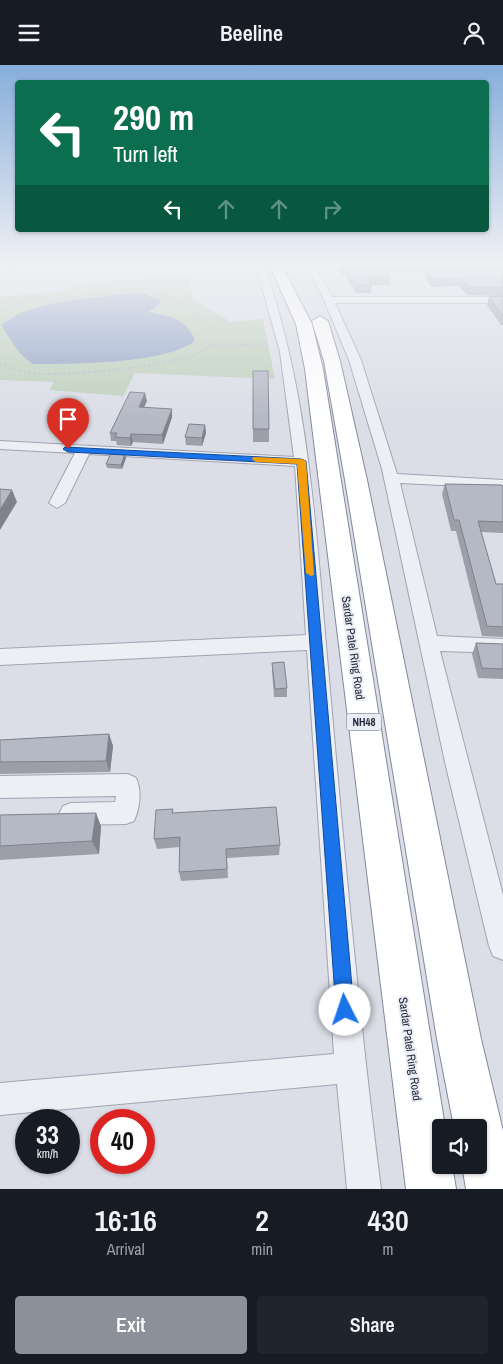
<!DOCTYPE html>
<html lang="en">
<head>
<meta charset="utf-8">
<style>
  :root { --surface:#171b24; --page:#20242c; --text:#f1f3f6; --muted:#9ea1a6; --accent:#8c9099 }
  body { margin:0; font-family:"Archivo Narrow",sans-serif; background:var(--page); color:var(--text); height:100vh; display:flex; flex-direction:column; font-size:19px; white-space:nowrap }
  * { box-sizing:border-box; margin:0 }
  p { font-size:16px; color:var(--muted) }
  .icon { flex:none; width:28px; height:28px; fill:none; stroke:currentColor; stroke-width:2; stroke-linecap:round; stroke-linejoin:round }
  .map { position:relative; height:1124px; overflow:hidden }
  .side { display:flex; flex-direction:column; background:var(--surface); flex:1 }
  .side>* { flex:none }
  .top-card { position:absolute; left:15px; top:15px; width:474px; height:152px; border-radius:5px; box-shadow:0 1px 4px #0004; background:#0b6e4f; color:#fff; overflow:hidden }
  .controls { position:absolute; left:432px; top:1054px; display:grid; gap:10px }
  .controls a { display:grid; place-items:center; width:55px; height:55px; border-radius:5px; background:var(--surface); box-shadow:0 1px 4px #0004; font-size:25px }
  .speed { position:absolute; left:15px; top:1044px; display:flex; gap:10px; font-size:25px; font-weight:700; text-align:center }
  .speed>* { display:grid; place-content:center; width:65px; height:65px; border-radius:50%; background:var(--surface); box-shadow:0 1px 4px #0004; line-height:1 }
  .speed small { font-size:12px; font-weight:400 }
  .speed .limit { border:8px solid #d22; background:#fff; color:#111 }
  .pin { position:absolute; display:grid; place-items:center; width:42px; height:42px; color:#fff; margin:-51px -21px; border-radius:50% 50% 50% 0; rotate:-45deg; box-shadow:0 0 5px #0007 }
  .pin .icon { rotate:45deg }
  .me { position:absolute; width:55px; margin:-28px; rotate:356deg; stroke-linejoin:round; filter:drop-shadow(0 0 4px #0008) }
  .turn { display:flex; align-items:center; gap:18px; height:105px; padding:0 15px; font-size:22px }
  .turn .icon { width:65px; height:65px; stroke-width:2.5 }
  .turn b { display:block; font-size:35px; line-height:42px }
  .lanes { display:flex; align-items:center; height:48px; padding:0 15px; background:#0003; justify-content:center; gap:25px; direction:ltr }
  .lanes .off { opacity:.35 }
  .eta { display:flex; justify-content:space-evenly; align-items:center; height:85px; text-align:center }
  .eta b { font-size:30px; font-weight:600; line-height:35px }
  .primary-button { display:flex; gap:10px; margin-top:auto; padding:10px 15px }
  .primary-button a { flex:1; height:58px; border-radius:5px; background:var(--accent); color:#fff; font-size:20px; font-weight:600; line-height:58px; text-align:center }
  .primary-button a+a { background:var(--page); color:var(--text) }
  header { display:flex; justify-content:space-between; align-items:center; height:65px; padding:0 15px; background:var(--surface); font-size:22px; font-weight:600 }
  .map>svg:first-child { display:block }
  .green { fill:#bed0bc }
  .water { fill:#94a6c8 }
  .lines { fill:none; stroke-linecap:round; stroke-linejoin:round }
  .minor-casing { stroke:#a1a4b0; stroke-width:2 }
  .highway-casing { stroke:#82899d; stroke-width:2 }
  .path-far1 { stroke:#babcc5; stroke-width:1; stroke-dasharray:2 2; stroke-linecap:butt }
  .path { stroke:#babcc5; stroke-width:2; stroke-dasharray:2.5 2.5; stroke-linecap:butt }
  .minor { fill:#eeeff5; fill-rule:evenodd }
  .highway { fill:#fff; fill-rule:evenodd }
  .wall { fill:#9c9faa }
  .shaded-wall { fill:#7f828b }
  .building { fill:#b5b9c6; stroke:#7f828b }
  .route { fill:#1a73e8; stroke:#114b97 }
  .slow { fill:#f59e0b }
  .labels { text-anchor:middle; stroke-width:4; stroke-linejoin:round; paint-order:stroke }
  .shield { fill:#eaedf4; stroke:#606473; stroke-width:1 }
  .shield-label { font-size:11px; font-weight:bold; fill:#252a3c }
  .street-label { font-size:12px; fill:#252a3c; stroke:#eaedf4 }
</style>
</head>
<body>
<header><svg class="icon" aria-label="menu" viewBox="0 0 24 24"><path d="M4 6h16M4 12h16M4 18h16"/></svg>Beeline<svg class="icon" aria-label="person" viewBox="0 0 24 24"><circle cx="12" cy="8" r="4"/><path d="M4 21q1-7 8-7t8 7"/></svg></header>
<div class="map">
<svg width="503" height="1124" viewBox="0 0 503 1124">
  <rect width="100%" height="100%" fill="#dbdee6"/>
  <!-- green -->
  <path class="green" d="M189,212l4,22 38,23 32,-3 12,60 -140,-6 -12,23 -74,-6 5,-8 -54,-2v-83l59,-6 39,-10z"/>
  <!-- water -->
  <path class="water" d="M125,229h20l14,5 1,5 -12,8c21,4 39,6 47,29 -31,23 -122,23 -162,23 -15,-9 -22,-24 -32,-39l19,-12 12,-4 33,-8z"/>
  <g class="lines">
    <defs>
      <path id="minor" d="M6,197h22l-15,3 -13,12v-8z
        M255,197h8c48,136 53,275 66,417 15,170 30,340 52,510h-34l-10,-105 -337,31v-32l334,-29 -27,-404 -307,15v-16l306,-14 -11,-169 -206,-12 -24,49 -8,5 -8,-5 26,-50 -75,-4v-8l294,16 -14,-105z
        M305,197h8l19,35h171v6h-168l26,57 36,114 106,6v8l-103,-5 37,153 66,3v14l-63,-2 63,244v65l-10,-4 -4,-10 -44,-184 -63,-293 -33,-109 -25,-60z
        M128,709l8,4c6,12 4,30 -2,43l-8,3 -55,1 -8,-3 -4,-8 4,-8 8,-3 44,-1 1,-6 -116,2v-22z"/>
      <path id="highway" d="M268,197h12l32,62 11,45 122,758h-4v38h11l4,24h-50l-101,-820 -9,-45z
        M320,251l8,5 12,40 27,119 114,559 22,92v58h-37l-4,-24h17v-38h-25l-17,-88 -92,-559 -21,-119 -12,-40z"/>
    </defs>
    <!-- minor casing -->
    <use href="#minor" class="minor-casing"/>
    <!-- highway casing -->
    <use href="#highway" class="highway-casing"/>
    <!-- path-far1 -->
    <path class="path-far1" d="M0,246l30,-11 122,-8 19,5 14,8 32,28 -6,11"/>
    <!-- path -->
    <path class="path" d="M210,281l58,-2
      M0,298c12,7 30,11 44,11 28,1 155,-8 168,-31"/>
    <!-- minor -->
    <use href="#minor" class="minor"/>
    <!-- highway -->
    <use href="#highway" class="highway"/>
  </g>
  <!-- wall -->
  <path class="wall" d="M335,197h168v34l-35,-1 -10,-9 -27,1 -10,-16h-33l3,6 -1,8h-18l-1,8h-15l-11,-18h-4z
    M503,231v29h-2l-14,-20 2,-8z
    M253,306l16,58v13h-16z
    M147,336l-3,6 28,10 -9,27 -30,-2 -2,4 -14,-1 -1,-4h-5l-1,-8z
    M205,360l1,8 -4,13 -16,-1 -1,-8z
    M125,389l1,4 -4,11 -15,-1 -1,-4z
    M445,419l58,4v45l-22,-1 15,52h7v53l-21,-1 -26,-105h-5l-9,-37z
    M476,578l27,1v35l-25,-1 -6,-24z
    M272,598l15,25v9h-13l-2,-26z
    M109,669l4,12 -3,26 -110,2v-34z
    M173,744v4l107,32 -1,10 -52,3 1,20 -47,3 -2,-9 1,-25 -23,2 -3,-10z
    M0,750l101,11 -2,28 -99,6z"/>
  <!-- shaded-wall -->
  <path class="shaded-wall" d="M145,328l2,8 -7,15 -1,-9z
    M172,344v8l-9,27 -1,-9z
    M205,360l1,8 -4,13v-8z
    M131,369l2,8 -2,4 -1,-8z
    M125,389l1,4 -4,11 -1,-4z
    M12,425l5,12 -17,28v-20z
    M109,669l4,12 -3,26 -4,-11z
    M96,748l5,13 -2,28 -7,-13z"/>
  <!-- building -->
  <path class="building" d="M339,197h164v26l-33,-1 -10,-8h-27l-11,-16 -37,1 6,13h-24l5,8h-15l-11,-17 -5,-1z
    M503,231v20l-14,-19z
    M253,306h15l1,58h-16z
    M130,327l15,1 -6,14 33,2 -10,26 -31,-1 -1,4 -15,-1 2,-4h-7z
    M189,359l16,1 -3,13 -17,-1z
    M111,388l14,1 -4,11 -15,-1z
    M445,419l57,1 1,3v34l-25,-1 18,63h7v43l-16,-1 -28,-106h-5z
    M0,424l12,1 -12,20z
    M476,578l27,1v25l-21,-1z
    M284,597l3,26 -12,1 -3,-26z
    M109,669l-3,27 -106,1v-22z
    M276,742l4,38 -54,4 1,20 -48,3 1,-35 -26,2 2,-29 17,-1 -1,4z
    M96,748l-4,28 -92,5v-31z"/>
  <!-- sky -->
  <linearGradient id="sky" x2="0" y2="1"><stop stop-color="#86aedb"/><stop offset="0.56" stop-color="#eff0f4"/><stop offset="1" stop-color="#eff0f4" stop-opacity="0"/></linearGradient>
  <rect width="503" height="354" fill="url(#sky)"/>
  <!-- route -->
  <path class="route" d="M65,382l236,12 5,2 48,549 -3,6 -6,3 -7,-3 -2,-6 -39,-546 -229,-12 -5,-3z"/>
  <!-- slow -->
  <path class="slow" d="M253,392l48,2 5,2 8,114 -3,1 -5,-3 -9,-109 -41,-2 -4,-3z"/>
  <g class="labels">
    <!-- shield labels -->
    <rect class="shield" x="346.5" y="648.5" width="35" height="17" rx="4"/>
    <g class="shield-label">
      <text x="364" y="661">NH48</text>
    </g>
    <!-- street labels -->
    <g class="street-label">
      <text transform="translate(353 583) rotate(82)" y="4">Sardar Patel Ring Road</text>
      <text transform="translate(410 984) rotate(82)" y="4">Sardar Patel Ring Road</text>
    </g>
  </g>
</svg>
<div class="controls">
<a><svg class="icon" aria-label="sound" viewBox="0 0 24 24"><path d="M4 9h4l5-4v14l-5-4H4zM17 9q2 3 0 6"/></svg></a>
</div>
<div class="speed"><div>33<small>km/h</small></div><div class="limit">40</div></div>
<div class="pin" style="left:68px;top:384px;background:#d93025"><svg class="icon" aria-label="arrive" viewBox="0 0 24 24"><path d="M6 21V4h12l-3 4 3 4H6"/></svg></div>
<svg class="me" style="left:345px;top:945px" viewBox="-20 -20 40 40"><circle r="19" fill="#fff"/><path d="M0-13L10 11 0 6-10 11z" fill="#1a73e8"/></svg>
<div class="top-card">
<div class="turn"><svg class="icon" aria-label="left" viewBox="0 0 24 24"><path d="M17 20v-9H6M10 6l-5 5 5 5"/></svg><div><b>290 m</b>Turn left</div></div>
<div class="lanes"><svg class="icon" aria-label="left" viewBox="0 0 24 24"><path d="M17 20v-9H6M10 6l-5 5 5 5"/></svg><svg class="icon off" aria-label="ahead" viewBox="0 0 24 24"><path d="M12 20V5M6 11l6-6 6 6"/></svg><svg class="icon off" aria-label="ahead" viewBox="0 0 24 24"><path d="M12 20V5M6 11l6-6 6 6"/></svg><svg class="icon off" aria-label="right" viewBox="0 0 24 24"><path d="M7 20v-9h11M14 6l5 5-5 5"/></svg></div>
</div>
</div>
<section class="side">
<div class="eta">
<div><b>16:16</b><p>Arrival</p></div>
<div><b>2</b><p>min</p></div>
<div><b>430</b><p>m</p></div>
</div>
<div class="primary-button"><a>Exit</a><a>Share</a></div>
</section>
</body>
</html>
